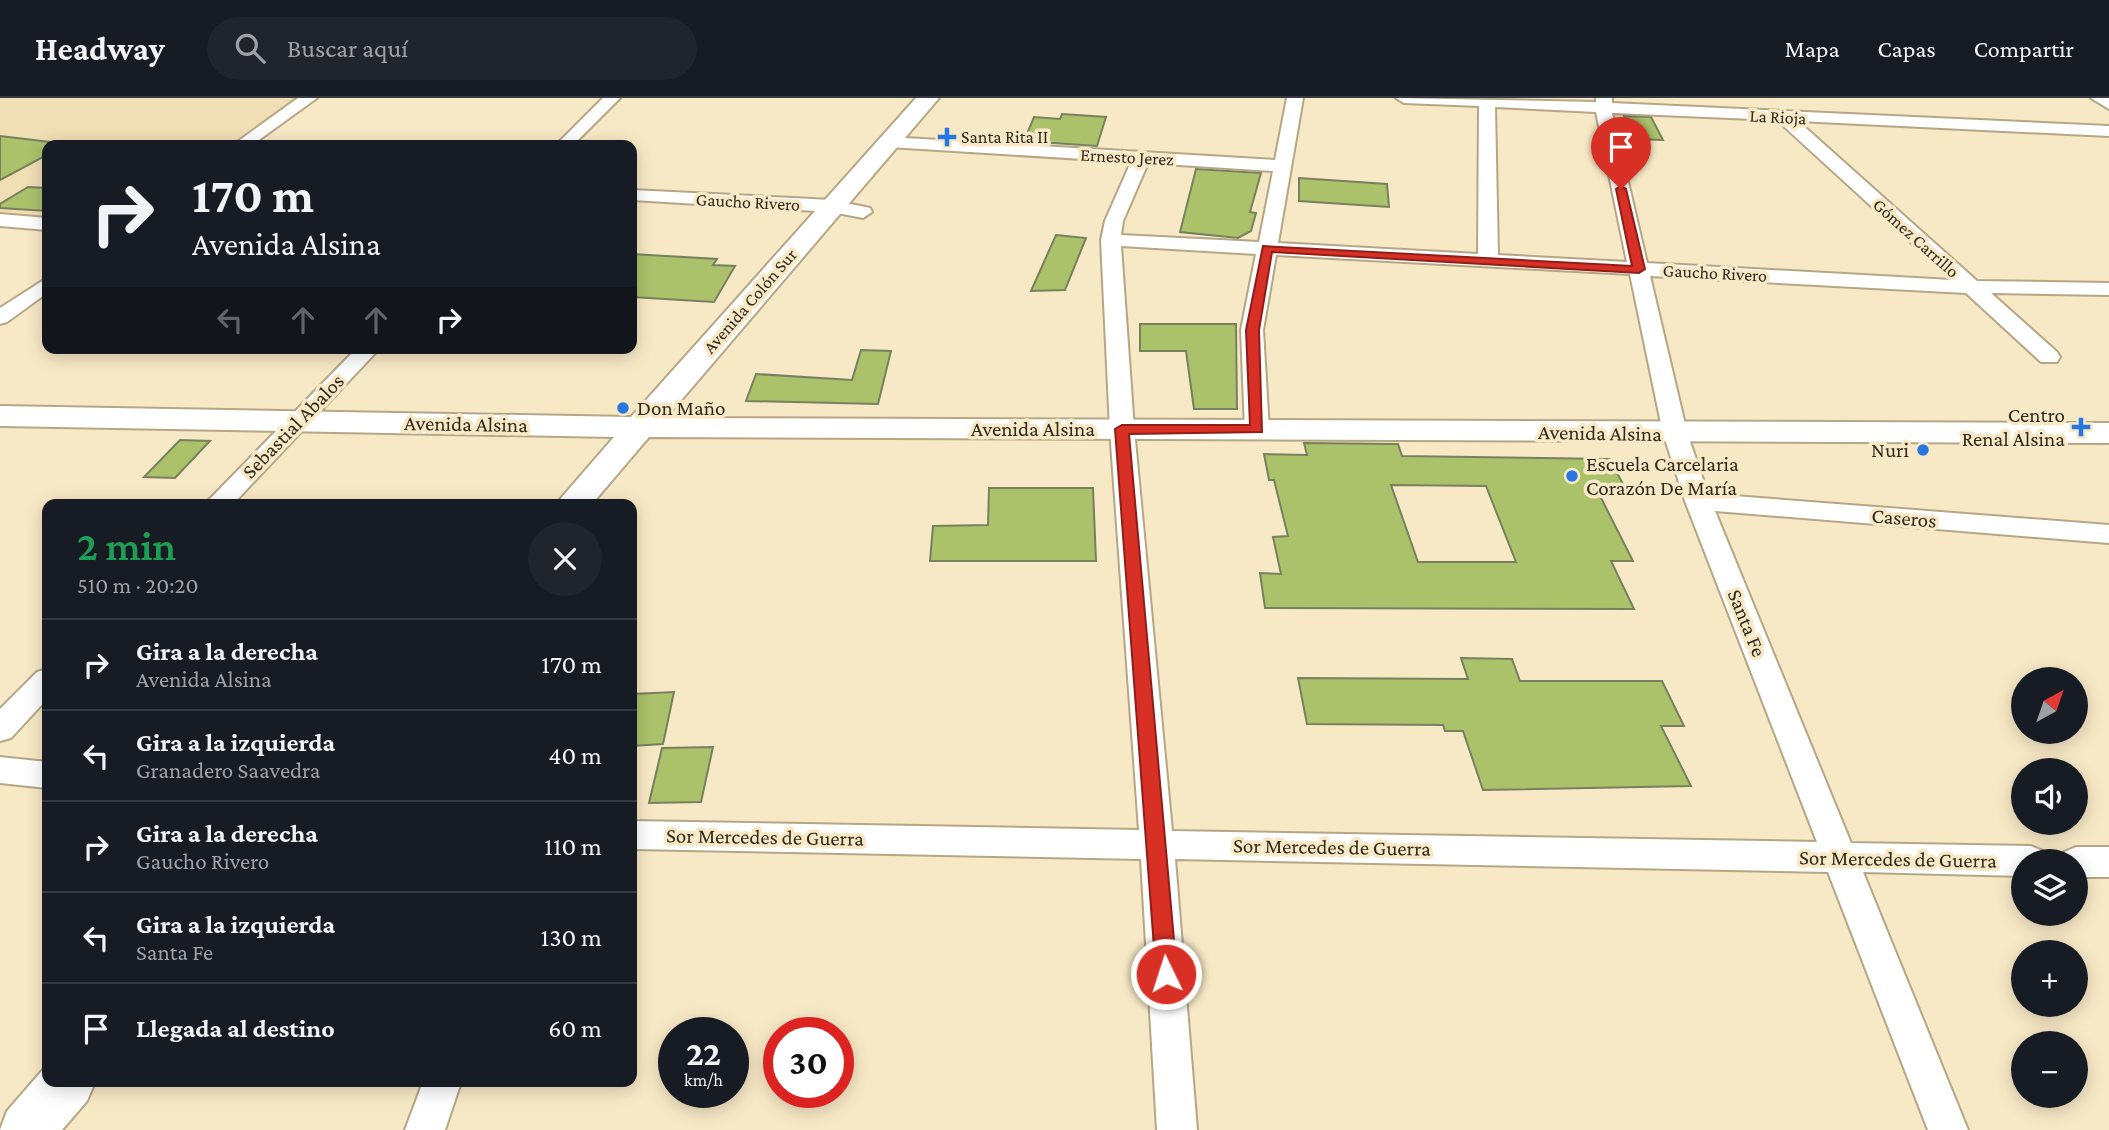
<!DOCTYPE html>
<html lang="es">
<head>
<meta charset="utf-8">
<style>
  :root { --surface:#171b24; --page:#20242c; --text:#f1f3f6; --muted:#9ea1a6; --line:#363941 }
  body { margin:0; font-family:"Crimson Pro",serif; background:var(--page); color:var(--text); height:100vh; display:flex; flex-direction:column; font-size:26px; white-space:nowrap }
  * { box-sizing:border-box; margin:0 }
  p { font-size:23px; color:var(--muted) }
  .icon { flex:none; width:38px; height:38px; fill:none; stroke:currentColor; stroke-width:2; stroke-linecap:round; stroke-linejoin:round }
  .map { position:relative; flex:1; overflow:hidden }
  .details { position:absolute; left:42px; top:401px; width:595px; height:588px; display:flex; flex-direction:column; background:var(--surface); border-radius:14px; box-shadow:0 4px 18px #0003 }
  .details>* { flex:none }
  .banner { position:absolute; left:42px; top:42px; width:595px; height:214px; border-radius:14px; box-shadow:0 4px 18px #0003; background:#171b24; color:var(--text); overflow:hidden }
  .needle { width:46px; rotate:40deg }
  .controls { position:absolute; left:2011px; top:569px; display:grid; gap:14px }
  .controls a { display:grid; place-items:center; width:77px; height:77px; border-radius:50%; background:var(--surface); box-shadow:0 4px 18px #0003; font-size:35px }
  .speed { position:absolute; left:658px; top:919px; display:flex; gap:14px; font-size:35px; font-weight:700; text-align:center }
  .speed>* { display:grid; place-content:center; width:91px; height:91px; border-radius:50%; background:var(--surface); box-shadow:0 4px 18px #0003; line-height:1 }
  .speed small { font-size:18px; font-weight:400 }
  .speed .limit { border:10px solid #d22; background:#fff; color:#111 }
  .pin { position:absolute; display:grid; place-items:center; width:60px; height:60px; color:#fff; margin:-72px -30px; border-radius:50% 50% 50% 0; rotate:-45deg; box-shadow:0 0 7px #0007 }
  .pin .icon { rotate:45deg }
  .me { position:absolute; width:77px; margin:-38px; rotate:356deg; stroke-linejoin:round; filter:drop-shadow(0 0 5px #0008) }
  .turn { display:flex; align-items:center; gap:24px; height:147px; padding:0 35px; font-size:32px }
  .turn .icon { width:91px; height:91px; stroke-width:2.5 }
  .turn b { display:block; font-size:49px; line-height:60px }
  .lanes { display:flex; align-items:center; height:66px; padding:0 35px; background:#0003; justify-content:center; gap:35px; direction:ltr }
  .lanes .off { opacity:.35 }
  .round { display:grid; place-items:center; flex:none; width:74px; height:74px; border-radius:37px; background:var(--page) }
  .summary { display:flex; align-items:center; justify-content:space-between; height:119px; padding:0 35px }
  h1 { font-size:42px; font-weight:600; line-height:52px; color:#1e9e55 }
  ul { padding:0; list-style:none }
  li { display:flex; align-items:center; gap:21px; height:91px; padding:0 35px; border-top:2px solid var(--line) }
  li div { flex:1 }
  li b { display:block; font-size:26px }
  li em { font-style:normal }
  header { display:flex; align-items:center; gap:42px; box-sizing:border-box; height:98px; padding:0 35px; background:var(--surface); border-bottom:2px solid var(--line) }
  header strong { font-size:33px }
  nav { display:flex; gap:38px; margin-inline-start:auto; font-size:24px }
  .search { width:490px; height:63px; background:var(--page); display:flex; align-items:center; gap:18px; box-sizing:border-box; padding:0 24px; border-radius:38px; color:var(--muted); font-size:26px }
  .map>svg:first-child { display:block }
  .built { fill:#f0deb5 }
  .building { fill:#abc26b; stroke:#778160; stroke-width:2; fill-rule:evenodd }
  .lines { fill:none; stroke-linecap:round; stroke-linejoin:round }
  .street-casing { stroke:#b5a685; stroke-width:4 }
  .secondary-casing { stroke:#b5a685; stroke-width:4 }
  .street { fill:#fff; fill-rule:evenodd }
  .secondary { fill:#fff; fill-rule:evenodd }
  .route { fill:#d93025; stroke:#8d1f18; stroke-width:2 }
  .poi-dot { fill:#2876e1; stroke:#f8e9c6; stroke-width:2.5 }
  .labels { text-anchor:middle; stroke-width:7; stroke-linejoin:round; paint-order:stroke }
  .far-street-label { font-size:18px; fill:#2f2a1c; stroke:#f8e9c6 }
  .far-poi-label { font-size:18px; fill:#2f2a1c; stroke:#f8e9c6; text-anchor:start }
  .poi-label { font-size:21px; fill:#2f2a1c; stroke:#f8e9c6; text-anchor:start }
  .street-label { font-size:21px; fill:#2f2a1c; stroke:#f8e9c6 }
</style>
</head>
<body>
<header>
<strong>Headway</strong>
<div class="search"><svg class="icon" aria-label="search" viewBox="0 0 24 24"><circle cx="10" cy="10" r="6"/><path d="M15 15l6 6"/></svg>Buscar aquí</div>
<nav><a>Mapa</a><a>Capas</a><a>Compartir</a></nav>
</header>
<div class="map">
<svg width="2109" height="1032" viewBox="0 0 2109 1032">
  <rect width="100%" height="100%" fill="#f8e9c6"/>
  <!-- built -->
  <path class="built" d="M0,0h308l-67,47h-194v79l-47,-4z"/>
  <!-- building -->
  <path class="building" d="M1062,16l44,3 -9,29 -73,-5 10,-24 26,2z
    M1624,18l27,1 12,23 -32,-1z
    M0,38l67,8 -20,1v10l-47,25z
    M1196,71l65,4 -11,39 6,1 -5,18 -13,7 -58,-6z
    M1299,80l88,6 2,23 -90,-6z
    M28,89l19,1v23l-47,-3v-4z
    M1056,137l30,3 -21,52 -34,1z
    M632,156l85,5 -4,6 22,1 -21,36 -82,-5z
    M1140,226h96l1,85h-43l-8,-58h-46z
    M861,252l30,1 -13,53 -132,-3 10,-27 96,6z
    M180,342l30,1 -35,37 -31,-1z
    M1304,345l94,1 4,12 208,3 15,29h-29l37,73h-22l23,48 -369,-1 -5,-35 21,1 -8,-37 15,-1 -14,-56h-5l-5,-26 43,1zM1391,387l95,1 30,76h-98z
    M989,390h104l3,73h-166l3,-35 55,-1z
    M1461,560l51,1 8,22h142l22,45h-23l30,60 -208,4 -20,-59h-18l-2,-6 -136,-1 -9,-46 170,1z
    M674,594l-11,52 -31,2v-52z
    M713,649l-12,55 -52,1 13,-55z"/>
  <g class="lines">
    <defs>
      <path id="street" d="M298,0h19l-65,47h-19z
        M603,0h17l-47,47h-17z
        M1287,0h16l-25,145 200,11 1,-148 -75,-3 -8,-5 200,4v-4h16v5l497,23v10l-311,-15 179,160 132,2v12l-118,-2 66,59 3,5 -3,5h-16l-75,-69 -316,-17 37,157 21,61 401,31v18l-394,-32 136,332 180,3 12,5 5,10h-25v15l-160,-4 105,258h-40l-100,-258 -653,-13 22,271h-40l-16,-271 -509,-10v-28l507,9 -29,-401 -9,-189 4,-19 26,-59 -242,-15 -8,-5 8,-5 386,23zM1495,9l101,5 31,150 -129,-7zM1612,15l165,7 175,160 -305,-17zM1148,65l125,8 -14,71 -138,-7 2,-14zM1121,148l135,8 -15,76 4,100 4,5h16l4,-5 -6,-100 13,-75 354,19 33,159 22,68 132,341 -645,-11 -38,-402z
        M632,92l200,10 38,8 2,4 -9,6 -31,-6 -200,-12z
        M0,116l47,4v12l-47,-4z
        M47,180v15l-40,29 -7,2v-16z
        M357,250h23l-147,156h-28z
        M47,571v30l-36,39 -11,3v-32l37,-37z
        M0,659l47,5v26l-47,-5z
        M2076,749h33v30h-33v-16h-16l4,-9z
        M423,984h38l-16,48h-40z"/>
      <path id="secondary" d="M916,0h23l-273,320 1443,5v20l-1460,-6 -57,67h-36l58,-67 -614,-11v-20l631,11z
        M2091,0h18v11z
        M47,967v17h48l-8,19 -25,29h-62l7,-19z"/>
    </defs>
    <!-- street casing -->
    <use href="#street" class="street-casing"/>
    <!-- secondary casing -->
    <use href="#secondary" class="secondary-casing"/>
    <!-- street -->
    <use href="#street" class="street"/>
    <!-- secondary -->
    <use href="#secondary" class="secondary"/>
  </g>
  <!-- route -->
  <path class="route" d="M1621,88l5,3 19,80 -6,4 -367,-21 -13,78 3,102 -133,2 48,540 -3,6 -8,3 -7,-3 -3,-6 -41,-545 7,-4h128l-4,-95 17,-84 369,20 -16,-77z"/>
  <!-- markers -->
  <g class="poi-dot">
    <path d="M943.5 28.5h7v7h7v7h-7v7h-7v-7h-7v-7h7z"/>
    <circle cx="623" cy="310" r="7"/>
    <path d="M2077.5 318.5h7v7h7v7h-7v7h-7v-7h-7v-7h7z"/>
    <circle cx="1923" cy="352" r="7"/>
    <circle cx="1572" cy="378" r="7"/>
  </g>
  <g class="labels">
    <!-- far-street labels -->
    <g class="far-street-label">
      <text transform="translate(1778 19) rotate(3)" y="6">La Rioja</text>
      <text transform="translate(1127 59) rotate(3)" y="6">Ernesto Jerez</text>
      <text transform="translate(748 104) rotate(3)" y="6">Gaucho Rivero</text>
      <text transform="translate(1916 140) rotate(42)" y="6">Gómez Carrillo</text>
      <text transform="translate(1715 175) rotate(3)" y="6">Gaucho Rivero</text>
      <text transform="translate(750 203) rotate(-49)" y="6">Avenida Colón Sur</text>
    </g>
    <!-- far-poi labels -->
    <g class="far-poi-label">
      <text x="961" y="45">Santa Rita II</text>
    </g>
    <!-- poi labels -->
    <g class="poi-label">
      <text x="637" y="317">Don Maño</text>
      <text x="2065" y="324" text-anchor="end">Centro<tspan x="2065" dy="24">Renal Alsina</tspan></text>
      <text x="1909" y="359" text-anchor="end">Nuri</text>
      <text x="1586" y="373">Escuela Carcelaria<tspan x="1586" dy="24">Corazón De María</tspan></text>
    </g>
    <!-- street labels -->
    <g class="street-label">
      <text transform="translate(466 326) rotate(1)" y="7">Avenida Alsina</text>
      <text transform="translate(293 328) rotate(-46)" y="7">Sebastial Abalos</text>
      <text x="1033" y="338">Avenida Alsina</text>
      <text transform="translate(1600 335) rotate(1)" y="7">Avenida Alsina</text>
      <text transform="translate(1904 420) rotate(5)" y="7">Caseros</text>
      <text transform="translate(1747 525) rotate(68)" y="7">Santa Fe</text>
      <text transform="translate(765 739) rotate(1)" y="7">Sor Mercedes de Guerra</text>
      <text transform="translate(1332 749) rotate(1)" y="7">Sor Mercedes de Guerra</text>
      <text transform="translate(1898 761) rotate(1)" y="7">Sor Mercedes de Guerra</text>
    </g>
  </g>
</svg>
<div class="controls">
<a><svg class="needle" viewBox="-14 -14 28 28"><path d="M0-13l5 13h-10z" fill="#e53935"/><path d="M0 13l5-13h-10z" fill="#9ea1a6"/></svg></a>
<a><svg class="icon" aria-label="sound" viewBox="0 0 24 24"><path d="M4 9h4l5-4v14l-5-4H4zM17 9q2 3 0 6"/></svg></a>
<a><svg class="icon" aria-label="layers" viewBox="0 0 24 24"><path d="M12 4l9 5-9 5-9-5zM3 14l9 5 9-5"/></svg></a>
<a>+</a>
<a>−</a>
</div>
<div class="speed"><div>22<small>km/h</small></div><div class="limit">30</div></div>
<div class="pin" style="left:1621px;top:91px;background:#d93025"><svg class="icon" aria-label="arrive" viewBox="0 0 24 24"><path d="M6 21V4h12l-3 4 3 4H6"/></svg></div>
<svg class="me" style="left:1166px;top:876px" viewBox="-20 -20 40 40"><circle r="17" fill="#d93025" stroke="#fff" stroke-width="3"/><path d="M0-11L8 9 0 5-8 9z" fill="#fff"/></svg>
<div class="banner">
<div class="turn"><svg class="icon" aria-label="right" viewBox="0 0 24 24"><path d="M7 20v-9h11M14 6l5 5-5 5"/></svg><div><b>170 m</b>Avenida Alsina</div></div>
<div class="lanes"><svg class="icon off" aria-label="left" viewBox="0 0 24 24"><path d="M17 20v-9H6M10 6l-5 5 5 5"/></svg><svg class="icon off" aria-label="ahead" viewBox="0 0 24 24"><path d="M12 20V5M6 11l6-6 6 6"/></svg><svg class="icon off" aria-label="ahead" viewBox="0 0 24 24"><path d="M12 20V5M6 11l6-6 6 6"/></svg><svg class="icon" aria-label="right" viewBox="0 0 24 24"><path d="M7 20v-9h11M14 6l5 5-5 5"/></svg></div>
</div>
<section class="details">
<div class="summary"><div><h1>2 min</h1><p>510 m · 20:20</p></div><a class="round"><svg class="icon" aria-label="close" viewBox="0 0 24 24"><path d="M6 6l12 12M18 6L6 18"/></svg></a></div>
<ul>
<li><svg class="icon" aria-label="right" viewBox="0 0 24 24"><path d="M7 20v-9h11M14 6l5 5-5 5"/></svg><div><b>Gira a la derecha</b><p>Avenida Alsina</p></div><em>170 m</em></li>
<li><svg class="icon" aria-label="left" viewBox="0 0 24 24"><path d="M17 20v-9H6M10 6l-5 5 5 5"/></svg><div><b>Gira a la izquierda</b><p>Granadero Saavedra</p></div><em>40 m</em></li>
<li><svg class="icon" aria-label="right" viewBox="0 0 24 24"><path d="M7 20v-9h11M14 6l5 5-5 5"/></svg><div><b>Gira a la derecha</b><p>Gaucho Rivero</p></div><em>110 m</em></li>
<li><svg class="icon" aria-label="left" viewBox="0 0 24 24"><path d="M17 20v-9H6M10 6l-5 5 5 5"/></svg><div><b>Gira a la izquierda</b><p>Santa Fe</p></div><em>130 m</em></li>
<li><svg class="icon" aria-label="arrive" viewBox="0 0 24 24"><path d="M6 21V4h12l-3 4 3 4H6"/></svg><div><b>Llegada al destino</b></div><em>60 m</em></li>
</ul>
</section>
</div>
</body>
</html>
